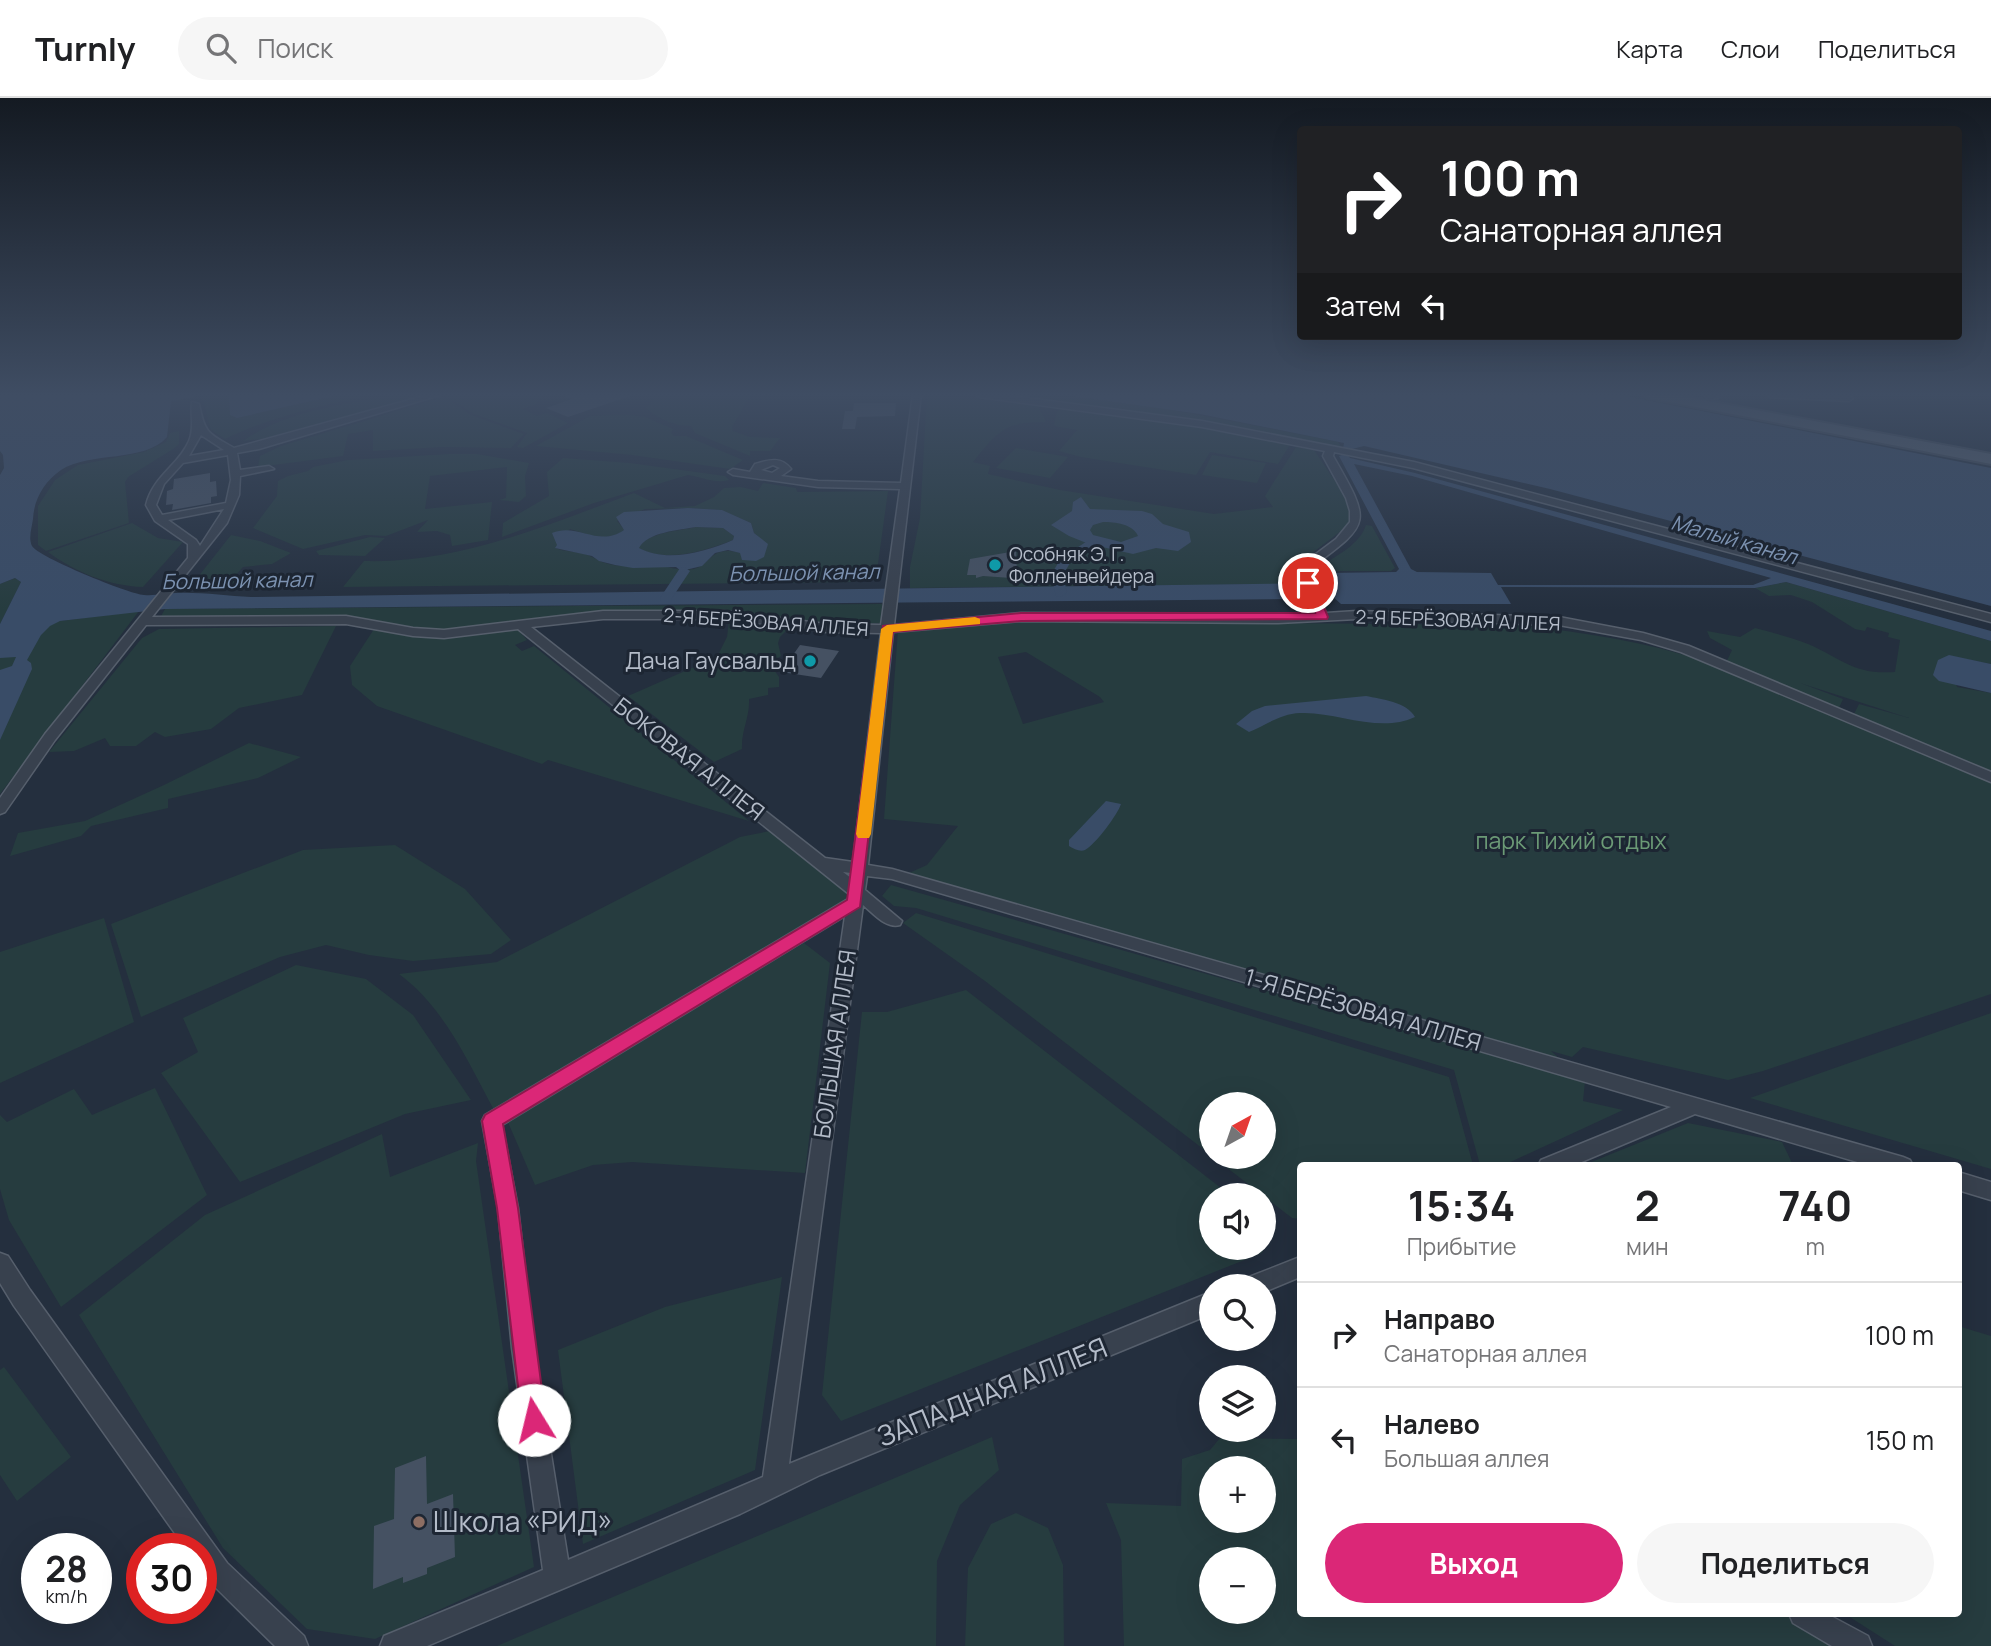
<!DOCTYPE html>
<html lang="ru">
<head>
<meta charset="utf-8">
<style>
  :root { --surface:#fff; --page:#f6f6f6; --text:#202124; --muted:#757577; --line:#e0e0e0; --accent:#db2777 }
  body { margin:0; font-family:Manrope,sans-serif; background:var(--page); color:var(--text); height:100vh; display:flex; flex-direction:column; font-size:26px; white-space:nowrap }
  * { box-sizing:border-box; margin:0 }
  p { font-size:23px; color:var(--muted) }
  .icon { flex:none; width:38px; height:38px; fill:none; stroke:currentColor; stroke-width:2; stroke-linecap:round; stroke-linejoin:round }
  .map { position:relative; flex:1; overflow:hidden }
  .details { position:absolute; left:1297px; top:1064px; width:665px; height:455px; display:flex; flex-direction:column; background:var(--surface); border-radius:7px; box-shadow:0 7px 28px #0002 }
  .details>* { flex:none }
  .hud { position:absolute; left:1297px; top:28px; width:665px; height:214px; border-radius:7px; box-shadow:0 7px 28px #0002; background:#202124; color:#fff; overflow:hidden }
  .needle { width:46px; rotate:40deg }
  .buttons { position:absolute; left:1199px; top:994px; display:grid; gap:14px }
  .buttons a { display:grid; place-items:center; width:77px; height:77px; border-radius:50%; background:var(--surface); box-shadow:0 7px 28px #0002; font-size:35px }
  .speed { position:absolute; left:21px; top:1435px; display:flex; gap:14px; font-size:35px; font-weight:700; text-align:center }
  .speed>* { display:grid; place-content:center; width:91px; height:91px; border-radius:50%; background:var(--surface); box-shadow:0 7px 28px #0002; line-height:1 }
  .speed small { font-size:18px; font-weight:400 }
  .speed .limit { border:10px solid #d22; background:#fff; color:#111 }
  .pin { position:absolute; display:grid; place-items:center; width:60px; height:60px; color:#fff; margin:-30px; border:4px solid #fff; border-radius:50%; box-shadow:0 2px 7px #0007 }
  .me { position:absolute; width:77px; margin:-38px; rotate:351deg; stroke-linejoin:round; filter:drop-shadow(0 0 5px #0008) }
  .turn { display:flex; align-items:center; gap:24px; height:147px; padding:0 28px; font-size:32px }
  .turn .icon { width:91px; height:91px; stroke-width:2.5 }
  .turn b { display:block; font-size:49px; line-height:60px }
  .then { display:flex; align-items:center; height:66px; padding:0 28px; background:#0003; gap:14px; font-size:26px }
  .eta { display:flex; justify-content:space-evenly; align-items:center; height:119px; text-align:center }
  .eta b { font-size:42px; font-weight:700; line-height:49px }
  .primary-button { display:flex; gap:14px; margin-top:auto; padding:14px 28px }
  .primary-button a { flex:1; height:80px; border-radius:42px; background:var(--accent); color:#fff; font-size:28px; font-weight:700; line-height:80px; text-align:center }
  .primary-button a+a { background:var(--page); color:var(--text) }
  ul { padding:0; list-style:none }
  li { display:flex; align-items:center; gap:21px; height:105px; padding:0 28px; border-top:2px solid var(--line) }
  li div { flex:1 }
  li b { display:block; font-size:26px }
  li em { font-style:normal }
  header { display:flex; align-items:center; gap:42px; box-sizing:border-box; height:98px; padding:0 35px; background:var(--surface); border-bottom:2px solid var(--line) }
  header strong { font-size:33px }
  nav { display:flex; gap:38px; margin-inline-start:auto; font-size:24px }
  .search { width:490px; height:63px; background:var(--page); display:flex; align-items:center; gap:18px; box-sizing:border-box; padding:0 24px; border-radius:38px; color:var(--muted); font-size:26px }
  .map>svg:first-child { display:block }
  .green { fill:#263c3f; fill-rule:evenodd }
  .water { fill:#394c67; fill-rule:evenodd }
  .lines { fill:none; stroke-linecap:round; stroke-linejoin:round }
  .canal { fill:#394c67; fill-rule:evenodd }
  .building { fill:#455162 }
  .minor-casing { stroke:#565f6c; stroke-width:3 }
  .tertiary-casing { stroke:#565f6c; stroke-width:3 }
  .primary-casing { stroke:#414a57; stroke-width:4 }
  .minor { fill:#38414e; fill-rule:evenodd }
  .tertiary { fill:#38414e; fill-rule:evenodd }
  .primary { fill:#56606e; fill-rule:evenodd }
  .route { fill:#db2777; stroke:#8e194d; stroke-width:2 }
  .slow { fill:#f59e0b }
  .culture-dot { fill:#0f9aa8; stroke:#1d2633; stroke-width:2.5 }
  .education-dot { fill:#8d6e63; stroke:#1d2633; stroke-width:2.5 }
  .labels { text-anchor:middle; stroke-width:6; stroke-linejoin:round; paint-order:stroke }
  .far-poi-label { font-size:19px; fill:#b4bcc9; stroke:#1d2633; text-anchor:start }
  .far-street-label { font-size:19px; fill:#b4bcc9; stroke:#1d2633 }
  .far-water-label { font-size:21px; font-style:italic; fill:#7c92b1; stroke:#1d2633 }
  .poi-label { font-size:23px; fill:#b4bcc9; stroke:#1d2633; text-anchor:end }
  .street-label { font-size:23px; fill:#b4bcc9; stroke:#1d2633 }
  .park-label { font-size:23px; fill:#6b9a76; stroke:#1d2633 }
  .near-street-label { font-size:28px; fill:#b4bcc9; stroke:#1d2633 }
  .near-poi-label { font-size:28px; fill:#b4bcc9; stroke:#1d2633; text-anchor:start }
</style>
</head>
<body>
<header>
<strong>Turnly</strong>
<div class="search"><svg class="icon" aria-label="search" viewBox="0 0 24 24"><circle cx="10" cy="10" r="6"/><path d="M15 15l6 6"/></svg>Поиск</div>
<nav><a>Карта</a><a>Слои</a><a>Поделиться</a></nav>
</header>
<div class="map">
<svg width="1991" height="1548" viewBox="0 0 1991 1548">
  <rect width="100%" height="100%" fill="#242f3e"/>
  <!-- green -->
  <path class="green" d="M229,296l1,21 7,3 105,-24h33c-51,11 -102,22 -150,45l-14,-9 -9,-35z
    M400,296h24l-153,44 -28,3c44,-31 105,-37 157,-47z
    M453,296h90l-7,10 -13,5 14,7 10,-3 21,10 -45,25 -6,-1 10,-14 -53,-19 -29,-18z
    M651,296h100l-19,33 1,4 17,6 30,1 -10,13h-20v5l-55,-23 -4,-7c-17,0 -32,-7 -45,-18l7,-7 -4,-6z
    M927,296l111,12 8,16c-41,-1 -49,10 -73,40l17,4 -2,8 72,16 154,24 59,-7 -8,-11 31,-49 18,3 31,46 9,25 -51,39 -10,24 -383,4v-21l10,-49z
    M997,296c115,0 228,26 341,48l5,7 -186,-35z
    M444,299l27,18 53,19 -13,14 -69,-1 -69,4v-21l-25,4 -5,22 -85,11 2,-11 21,-10z
    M1062,307l127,19 102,19 -13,21 -68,-12 -14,23 -115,-18 -22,-6 18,-21 -23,-4 2,-12z
    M630,317l15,2 28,12 -2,4 3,3h12l57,24 -13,9 -98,-14 -96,-9 54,-30z
    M179,333v13l-6,5 -45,28 -3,5 4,41 -83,28 -8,-6v-39l17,-26 23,-15 66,-13 22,-10 4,-9z
    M1016,350l52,9 -18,21 -54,-10z
    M449,356h28l52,9 -4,13 1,20 -7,6 -20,-2 7,-2 1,-31 -77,9 -5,33 67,-7 -4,38 -36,6 -2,-11 -13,-4 -20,1 11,-12 -42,16 -21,-1 -62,14 -50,-21 24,-32 1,-15 10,-5 20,-5 5,-4 35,-7z
    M1212,357l54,8 -9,20 -55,-8z
    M563,360l67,5 95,13 4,4c-15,4 -26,-3 -41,-5l-94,28 -92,34 1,-14 46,-27 -2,-24z
    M763,385l33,5 1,4 91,-1 -11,80 -23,11 -511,5 21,-26c94,3 183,-36 270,-68l31,15 30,-2 19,-9 10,-9 17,-1 17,4zM688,410l33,2 30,13 3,10 7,6 -21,14c-33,-9 -28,16 -53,17 -8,0 -18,-3 -26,-4 -21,-1 -39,3 -59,-4 -7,-3 -12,-7 -20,-9 -9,-2 -18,-1 -26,-5l14,-19c19,6 37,14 55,1l-8,-9 28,-12z
    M132,425l26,15 25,4 -40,45c-34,-1 -68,-15 -95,-35z
    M1366,427l6,1 23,42 -4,3h-65l-4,-6c16,-10 38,-21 44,-40z
    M696,429l27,1 11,8 -1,4c-29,11 -65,23 -95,8 10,-16 41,-17 58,-21z
    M231,437l29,6 31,12 -19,11 -29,3 -8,9 5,11h-50z
    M370,439l15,1 -20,18 -46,-1 -3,-4z
    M15,480l6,4 -21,42v-40z
    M1786,484l205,59v23l-42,-8 8,31 34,6v81l-138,-58 6,-12 50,14 -109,-35 43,16 -5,11 -112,-47 6,-13 -22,-12 -3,-7 33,6 15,-9c18,5 36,9 53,16 35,15 45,31 87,28l5,-32 -12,-3 1,-4 -22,-6 -2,4 -10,-2 -43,-27 -21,-7 -22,1 -14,-8z
    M882,506v19l-90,2 -12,12 -2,6 3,13 -8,5 -1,6 7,10v10l-11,1v7l-19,4c1,18 -8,32 -7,50l-28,13 -86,-66 89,-39 10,-20 3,-24 -42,-3 -83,3 -160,18 -62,-8 -32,-7 -191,2 5,-9z
    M139,513l-139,183v-170l60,-3z
    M1025,523l495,4c63,8 124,16 184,36l287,121v212l-228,77 -35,9 -145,-33 -11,10 -21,-6 14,13 -656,-191 18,-8 31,-39 -74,-7 14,-189zM1026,554l74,45 4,5 -81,22 -25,-67z
    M336,528l-34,69 -63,13 -28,21 -46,8 -10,-5 -19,14h-26l-5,-8 -31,13 -25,1 93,-114 17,-9z
    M374,531c53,10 90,5 143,0l10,11 -12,5 7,6 12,-5 215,175 -201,-61 -6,4 -165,-58 -25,-21 -2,-19z
    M249,645l52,14 -43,21 -90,21v9l-77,18 -10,10 -71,20 8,-23 67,-12 79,-36z
    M770,733l77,63 -2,8 -351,208c-26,-48 -50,-103 -95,-136l98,-12 243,-125z
    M395,747l70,44 46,51 -20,14 -78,7 -44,-6 -43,-10 -46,12 -139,60 -30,-93 192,-74z
    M891,787l694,196 -2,20 40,9 -119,55h-24l-26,-95 -538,-162 -22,-2 -12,-10z
    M916,815l533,164 24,88 -173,1v53l-8,-1 -79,-61h51v-53h-53v51l-226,-174 -82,-58z
    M104,820l30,104 -134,61v-131z
    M804,845l26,20 -25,210 -173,-11 -39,3 -58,20 -28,-65z
    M296,867l70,14 47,36 58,85 -66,14 -165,68 -79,-109 37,-21 -15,-34z
    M966,892l264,205h-19v53h53v-25l8,7 -10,23 -421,168 -19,-26 40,-383h25z
    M1991,915v156l-241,-71z
    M155,990l52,107 -146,112 -52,-87 -9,-31v-74l7,7 67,-33 18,26z
    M1688,1025l94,19 11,23h-209z
    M382,1036l8,43 88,-34 -2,18 58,406 -159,72 -68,-10 -84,-81 -144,-233 126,-100z
    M782,1179l-27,193 -172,74 -25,-194 107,-43z
    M1958,1228l33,10v310h-96l-50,-32h113z
    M4,1269l67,90 -54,44 -17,-26v-105z
    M992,1339l7,33 -39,35 -23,56 -1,85h-439z
    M1220,1340l80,1v175h488l48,32h-712l-3,-106 -15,-37 75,3 1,-47 28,-9zM1211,1370h53v53h-53zM1211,1461h53v53h-53z
    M1016,1415l32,15 15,37 1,81h-99l3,-78 23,-44z"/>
  <!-- water -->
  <path class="water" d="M0,296h208l-37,7 -4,36c-22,26 -77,14 -106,33 -17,12 -27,29 -28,49 -1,8 -5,19 -1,27 6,11 97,48 112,49 11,1 22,-2 32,-2 25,-1 51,3 75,4l1071,-14 6,-2 -2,-8 70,-1 3,-3 -60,-113 3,-1 2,-12 -144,-29 -142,-20h557l376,74v138l-441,-117 -186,-43 -12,3 -4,6 2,3 65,15 576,158v10l-205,-59 -31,6 -254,-1 10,17h-170l-9,-8h-35v3l-1132,10 -105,12 -10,5 -9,9 -14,25 4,3 1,6 -32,71v-70l12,-4 4,-9 -16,1v-34l21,-42 -6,-4 -15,6v-109l4,-7 -1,-13 -3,-4zM1354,366l58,12 359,102 -18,7h-255l-7,-12 -74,-1 -6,-3z
    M229,296h113l-105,24 -7,-3z
    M1081,399l9,12 52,2 10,3 11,10 26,8 2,10 -13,9 -22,-3 -23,6 -44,-10 -20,-8 -18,-11 21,-14 1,-9zM1103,424c12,0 30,2 35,14l-17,6 -28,-7 -3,-5 3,-5z
    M688,410l34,2 29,13 3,10 14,11 -4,13 -8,4 -14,-1 -2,-7 -12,-3 -13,3 -13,13 -21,5 -5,-4 -43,1 -18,-3 -16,-4 -7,-5 -37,-8 2,-3 -5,-12c25,-11 47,15 72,-3l-8,-13 8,-5zM696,429l27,1 11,8 -1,4c-28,12 -66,23 -94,8 8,-16 41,-18 57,-21z
    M1949,557l42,9v29l-52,-12 -6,-6 5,-15z
    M1366,598c15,3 41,6 49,21 -36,17 -79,-6 -115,-4 -20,1 -34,12 -51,19l-13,-8 16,-13 13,-5z
    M1106,703l15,3c-3,10 -26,41 -36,46 -5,2 -11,-1 -16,-4v-6z"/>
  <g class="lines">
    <!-- canal -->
    <path class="canal" d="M1089,442l6,4 -2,3 -23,16 -7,12 4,18 -6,4 -5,-1 -5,-21 10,-17z
      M684,469l6,4 -18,27 -1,3h-10l-1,-3 20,-30z"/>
  </g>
  <!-- building -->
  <path class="building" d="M559,296h71v2l-62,21 -22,-9 26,-9z
    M854,305h42l-1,13 -38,1 -2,12h-13l3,-18h8z
    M210,375v9l6,-1 1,15 -6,1v6l-39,7 1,-6 -7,1 1,-14 6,-2 1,-10z
    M1016,453l1,24 -6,3 -28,-2 -7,2v-3h-9l3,-16z
    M800,547l39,6 -18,27 -40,-6z
    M426,1358l1,48 26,-10 2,63 -28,11v6l-24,9v-6l-30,12 1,-63 20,-7 1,-51z"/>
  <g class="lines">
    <defs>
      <path id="minor" d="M431,296h12l-184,55 -22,4 3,17 29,-4 5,3 -34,7 -1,19 -12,28 -75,94 194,-1 67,12 31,2 159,-19h121l102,13 55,1 19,-136 -82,-2 -85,-12 -5,-3 5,-3 17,3 5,-8c14,-4 26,-8 36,5l-10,7 37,5 83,2 12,-89h8l-27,231 127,-12 294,1 -19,-45 40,-30 14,-17v-11l-4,-13 -23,-42 2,-5 -123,-24 -223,-30 -4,-3h21l206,27 212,41 577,152v8l-578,-154 -79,-16 -1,4c40,69 38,67 -25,114l18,43 31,-2 202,6 84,16 46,13 302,126v10l-310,-130 -40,-12 -82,-15 -202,-6 -79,4 -257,-2 -128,11 -25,233 24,4 1011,288 7,3 3,6h-42l-176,-52 -123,52h-34l3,-6 130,-53 -779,-228 -25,-3 -2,14 37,31 -2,4c-14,4 -26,-11 -37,-20l-74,559 422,-172v22l-391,161 -80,39 -313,132h-47l4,-10 159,-66 -31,-222 -14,-140 -16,-87 3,-6 363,-216 1,-5 -331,-265 -74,9 -31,-2 -67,-12 -200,1 -91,115 -50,72 -5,2v-16l45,-64 143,-176v-14l-33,-23 -9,-16c7,-29 32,-39 43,-64 6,-14 1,-26 3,-39l7,2c6,30 9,29 35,44zM201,337l23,15 -35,6zM228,357l3,25 -5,23 -64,12 -6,-10 8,-21 19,-21zM773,367l7,3 -8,5 -11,-3zM224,411l-24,37 -4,-6 -28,-20zM603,521h121l102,13 55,1 -28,229 -28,-4 -294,-231zM843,774l8,1v5zM845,818l-82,561 -195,83 -34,-212 -16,-140 -16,-83z
        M1766,296l83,1 4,3 -4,3 -79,-4z
        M1958,1074l33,10v18l-33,-10z
        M0,1155l8,3 22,34 197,273 77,73 4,10h-33l-66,-65 -8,-10v-22h-15l-172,-243 -14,-23z
        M1300,1159v20l-36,15v-6h-23l3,-7z
        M1789,1516h38l41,22 4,10h-40l-39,-23z"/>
      <path id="tertiary" d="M1704,296h12l2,4 -10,2z"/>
      <path id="primary" d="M1642,296h28l321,60v10l-342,-66z"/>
    </defs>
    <!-- minor casing -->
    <use href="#minor" class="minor-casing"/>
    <!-- tertiary casing -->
    <use href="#tertiary" class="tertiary-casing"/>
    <!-- primary casing -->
    <use href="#primary" class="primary-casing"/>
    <!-- minor -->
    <use href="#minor" class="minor"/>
    <!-- tertiary -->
    <use href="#tertiary" class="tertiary"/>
    <!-- primary -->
    <use href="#primary" class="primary"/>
  </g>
  <!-- sky -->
  <linearGradient id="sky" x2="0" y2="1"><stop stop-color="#141a22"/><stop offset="0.58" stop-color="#3f4d63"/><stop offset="1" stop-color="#3f4d63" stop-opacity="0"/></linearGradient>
  <rect width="1991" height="512" fill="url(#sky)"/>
  <!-- route -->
  <path class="route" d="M1308,482l6,3 14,34 -1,2 -306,2 -128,11 -33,275 -357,217 15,84 28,212 -3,9 -9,4 -8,-4 -4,-9 -25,-212 -15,-87 3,-6 362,-215 36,-274 138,-13h294l-13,-30z"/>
  <!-- slow -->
  <path class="slow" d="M975,519l5,2v5l-87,8 -22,202 -2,4h-11l-2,-4 25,-205 6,-4z"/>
  <!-- markers -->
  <g class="culture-dot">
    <circle cx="995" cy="467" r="7"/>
    <circle cx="810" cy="563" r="7"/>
  </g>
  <circle class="education-dot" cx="419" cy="1424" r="7"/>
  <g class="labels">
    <!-- far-poi labels -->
    <g class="far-poi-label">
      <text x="1009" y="463">Особняк Э. Г.<tspan x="1009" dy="22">Фолленвейдера</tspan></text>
    </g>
    <!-- far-street labels -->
    <g class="far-street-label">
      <text transform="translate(1458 522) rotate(2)" y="7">2-Я БЕРЁЗОВАЯ АЛЛЕЯ</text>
      <text transform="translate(766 524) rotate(4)" y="7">2-Я БЕРЁЗОВАЯ АЛЛЕЯ</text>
    </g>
    <!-- far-water labels -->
    <g class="far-water-label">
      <text transform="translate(1734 442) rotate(16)" y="7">Малый канал</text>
      <text transform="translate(804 475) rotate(-1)" y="7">Большой канал</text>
      <text transform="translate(237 483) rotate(-1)" y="7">Большой канал</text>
    </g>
    <!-- poi labels -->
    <g class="poi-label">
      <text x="796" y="571">Дача Гаусвальд</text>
    </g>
    <!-- street labels -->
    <g class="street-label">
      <text transform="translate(689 661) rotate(38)" y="8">БОКОВАЯ АЛЛЕЯ</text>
      <text transform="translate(1363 912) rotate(16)" y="8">1-Я БЕРЁЗОВАЯ АЛЛЕЯ</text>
      <text transform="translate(835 946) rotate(-82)" y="8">БОЛЬШАЯ АЛЛЕЯ</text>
    </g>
    <!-- park labels -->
    <g class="park-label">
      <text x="1571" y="751">парк Тихий отдых</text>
    </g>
    <!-- near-street labels -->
    <g class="near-street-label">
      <text transform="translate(992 1294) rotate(-22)" y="10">ЗАПАДНАЯ АЛЛЕЯ</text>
    </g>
    <!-- near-poi labels -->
    <g class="near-poi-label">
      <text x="433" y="1434">Школа «РИД»</text>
    </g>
  </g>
</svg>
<div class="buttons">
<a><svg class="needle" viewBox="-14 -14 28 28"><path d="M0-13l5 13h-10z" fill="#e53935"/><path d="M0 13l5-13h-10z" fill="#757577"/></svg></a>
<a><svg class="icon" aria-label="sound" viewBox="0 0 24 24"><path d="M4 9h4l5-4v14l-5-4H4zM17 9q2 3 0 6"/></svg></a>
<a><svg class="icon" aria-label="search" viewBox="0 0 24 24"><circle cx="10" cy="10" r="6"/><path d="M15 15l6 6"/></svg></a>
<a><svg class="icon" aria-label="layers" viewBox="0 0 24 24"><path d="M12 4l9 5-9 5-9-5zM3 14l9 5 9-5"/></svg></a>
<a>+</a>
<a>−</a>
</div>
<div class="speed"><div>28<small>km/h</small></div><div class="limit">30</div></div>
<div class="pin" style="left:1308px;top:485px;background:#d93025"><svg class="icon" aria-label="arrive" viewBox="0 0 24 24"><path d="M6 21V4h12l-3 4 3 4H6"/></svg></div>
<svg class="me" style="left:534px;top:1322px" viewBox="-20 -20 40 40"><circle r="19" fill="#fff"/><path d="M0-13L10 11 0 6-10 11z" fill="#db2777"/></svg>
<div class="hud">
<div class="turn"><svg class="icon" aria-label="right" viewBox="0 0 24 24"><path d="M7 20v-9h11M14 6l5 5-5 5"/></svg><div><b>100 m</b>Санаторная аллея</div></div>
<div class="then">Затем<svg class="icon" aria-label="left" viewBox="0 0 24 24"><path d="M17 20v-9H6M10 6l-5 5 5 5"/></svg></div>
</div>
<section class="details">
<div class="eta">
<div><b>15:34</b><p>Прибытие</p></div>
<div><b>2</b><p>мин</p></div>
<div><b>740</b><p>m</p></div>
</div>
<ul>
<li><svg class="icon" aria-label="right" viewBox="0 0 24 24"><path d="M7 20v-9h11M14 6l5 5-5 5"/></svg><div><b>Направо</b><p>Санаторная аллея</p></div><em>100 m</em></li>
<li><svg class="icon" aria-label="left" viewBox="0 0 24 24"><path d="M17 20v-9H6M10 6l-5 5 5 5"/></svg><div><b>Налево</b><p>Большая аллея</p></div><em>150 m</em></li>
</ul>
<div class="primary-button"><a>Выход</a><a>Поделиться</a></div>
</section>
</div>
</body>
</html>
